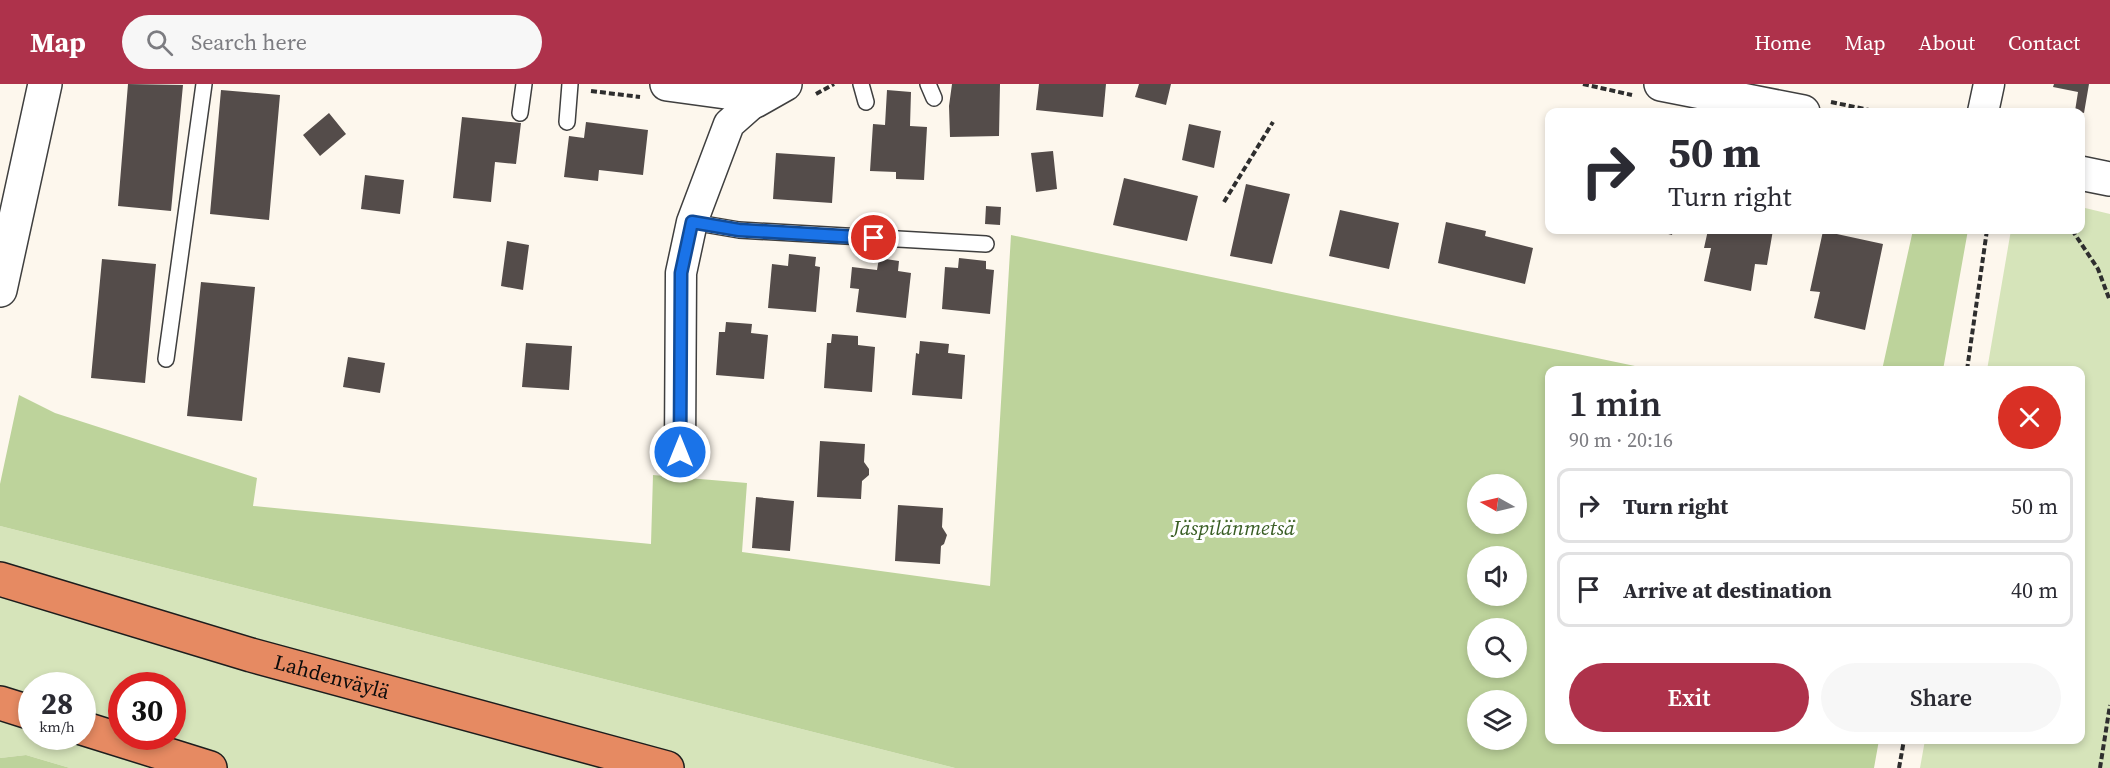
<!DOCTYPE html>
<html lang="en">
<head>
<meta charset="utf-8">
<style>
  :root { --surface:#fff; --page:#f7f7f7; --text:#2b2b33; --muted:#7c7c81; --line:#e1e1e2; --accent:#ae324b }
  body { margin:0; font-family:"Source Serif 4",serif; background:var(--page); color:var(--text); height:100vh; display:flex; flex-direction:column; font-size:22px; white-space:nowrap }
  * { box-sizing:border-box; margin:0 }
  p { font-size:20px; color:var(--muted) }
  .icon { flex:none; width:33px; height:33px; fill:none; stroke:currentColor; stroke-width:2; stroke-linecap:round; stroke-linejoin:round }
  .map { position:relative; flex:1; overflow:hidden }
  .side { position:absolute; left:1545px; top:282px; width:540px; height:378px; display:flex; flex-direction:column; background:var(--surface); border-radius:12px; box-shadow:0 3px 9px #0003 }
  .side>* { flex:none }
  .guide { position:absolute; left:1545px; top:24px; width:540px; height:126px; border-radius:12px; box-shadow:0 3px 9px #0003; background:#fff; color:var(--text); overflow:hidden }
  .needle { width:39px; rotate:278deg }
  .buttons { position:absolute; left:1467px; top:390px; display:grid; gap:12px }
  .buttons a { display:grid; place-items:center; width:60px; height:60px; border-radius:50%; background:var(--surface); box-shadow:0 3px 9px #0003; font-size:30px }
  .speed { position:absolute; left:18px; top:588px; display:flex; gap:12px; font-size:30px; font-weight:700; text-align:center }
  .speed>* { display:grid; place-content:center; width:78px; height:78px; border-radius:50%; background:var(--surface); box-shadow:0 3px 9px #0003; line-height:1 }
  .speed small { font-size:15px; font-weight:400 }
  .speed .limit { border:9px solid #d22; background:#fff; color:#111 }
  .pin { position:absolute; display:grid; place-items:center; width:51px; height:51px; color:#fff; margin:-26px; border:3px solid #fff; border-radius:50%; box-shadow:0 2px 6px #0007 }
  .me { position:absolute; width:66px; margin:-33px; rotate:0deg; stroke-linejoin:round; filter:drop-shadow(0 0 4px #0008) }
  .turn { display:flex; align-items:center; gap:21px; height:126px; padding:0 24px; font-size:27px }
  .turn .icon { width:78px; height:78px; stroke-width:2.5 }
  .turn b { display:block; font-size:42px; line-height:51px }
  .round { display:grid; place-items:center; flex:none; width:63px; height:63px; border-radius:32px; background:var(--page) }
  .summary { display:flex; align-items:center; justify-content:space-between; height:102px; padding:0 24px }
  h1 { font-size:36px; font-weight:600; line-height:45px }
  .button { display:flex; gap:12px; margin-top:auto; padding:12px 24px }
  .button a { flex:1; height:69px; border-radius:36px; background:var(--accent); color:#fff; font-size:24px; font-weight:600; line-height:69px; text-align:center }
  .button a+a { background:var(--page); color:var(--text) }
  ul { padding:0; list-style:none }
  li { display:flex; align-items:center; gap:18px; height:75px; margin:0 12px 9px; padding:0 12px; border:3px solid var(--line); border-radius:12px }
  li div { flex:1 }
  li b { display:block; font-size:22px }
  li em { font-style:normal }
  header { display:flex; align-items:center; gap:36px; box-sizing:border-box; height:84px; padding:0 30px; background:var(--accent); color:#fff }
  header strong { font-size:28px }
  nav { display:flex; gap:33px; margin-inline-start:auto; font-size:21px }
  .search { width:420px; height:54px; background:var(--page); display:flex; align-items:center; gap:15px; box-sizing:border-box; padding:0 21px; border-radius:33px; color:var(--muted); font-size:22px }
  .map>svg:first-child { display:block }
  .green { fill:#d6e4ba; fill-rule:evenodd }
  .forest { fill:#bdd39b; fill-rule:evenodd }
  .building { fill:#544c4a }
  .lines { fill:none; stroke-linecap:round; stroke-linejoin:round }
  .service-casing { stroke:#3f3f3f; stroke-width:18 }
  .minor-casing { stroke:#3f3f3f; stroke-width:33 }
  .tertiary-casing { stroke:#3f3f3f; stroke-width:36 }
  .motorway-casing { stroke:#1d1d1d; stroke-width:36 }
  .path { stroke:#2e2e2e; stroke-width:4; stroke-dasharray:6 3; stroke-linecap:butt }
  .service { stroke:#fff; stroke-width:15 }
  .minor { stroke:#fff; stroke-width:30 }
  .tertiary { stroke:#fff; stroke-width:33 }
  .motorway { stroke:#e68a62; stroke-width:33 }
  .route-casing { stroke:#114b97; stroke-width:15 }
  .route { stroke:#1a73e8; stroke-width:10 }
  .labels { text-anchor:middle; stroke-width:6; stroke-linejoin:round; paint-order:stroke }
  .park-label { font-size:21px; font-style:italic; fill:#385d23; stroke:#fff }
  .street-label { font-size:21px; fill:#0c0c0c; stroke:#fff }
</style>
</head>
<body>
<header>
<strong>Map</strong>
<div class="search"><svg class="icon" aria-label="search" viewBox="0 0 24 24"><circle cx="10" cy="10" r="6"/><path d="M15 15l6 6"/></svg>Search here</div>
<nav><a>Home</a><a>Map</a><a>About</a><a>Contact</a></nav>
</header>
<div class="map">
<svg width="2110" height="684" viewBox="0 0 2110 684">
  <rect width="100%" height="100%" fill="#fdf7ed"/>
  <!-- green -->
  <path class="green" d="M2081,123l29,7v554h-190l5,-28h155v-370h-93l24,-140h69z
    M0,442l955,242h-885l-44,-13 -26,3zM32,602h50v50h-50zM122,602h50v50h-50z"/>
  <!-- forest -->
  <path class="forest" d="M1913,146h55l-25,140h-61z
    M1011,151l643,135h-104v370h329l-5,28h-919l-955,-242v-42l19,-89 36,18 202,65 -4,28 398,38 2,-69 94,8 -5,69 248,34zM1478,400h38v40h-38zM1478,472h38v40h-38zM1478,544h38v40h-38zM1478,616h38v40h-38z
    M26,671l44,13h-70v-10z"/>
  <!-- building -->
  <path class="building" d="M128,0l55,1 -12,126 -53,-5z
    M952,0h48l-1,52 -49,1 -1,-31z
    M1039,0h67l-3,33 -67,-7z
    M1139,0h32l-5,21 -31,-8z
    M2054,0h35l-5,29 -9,-2 3,-19 -25,-5z
    M221,6l59,5 -11,125 -59,-6z
    M887,6l24,2 -1,34 17,1 -3,53 -28,-1v-7l-26,-1 3,-47 12,1z
    M329,29l17,21 -26,22 -17,-21z
    M462,33l59,6 -5,41 -21,-2 -4,40 -38,-4z
    M586,38l62,8 -5,45 -44,-5 -1,11 -34,-4 5,-41 15,2z
    M1189,40l32,7 -7,37 -32,-8z
    M1053,67l4,38 -21,3 -5,-39z
    M776,69l59,4 -3,46 -59,-4z
    M365,91l39,5 -4,34 -39,-5z
    M1124,94l74,18 -11,45 -74,-16z
    M1246,100l44,10 -18,70 -42,-8z
    M986,122l15,1 -1,18 -15,-1z
    M1340,126l59,13 -10,46 -60,-13z
    M1446,138l40,9 -1,5 48,12 -8,36 -87,-21z
    M1653,146h20l-1,5z
    M1708,146h65l-6,35 -12,-1 -4,27 -47,-10 7,-33h-7z
    M1823,147l60,13 -18,86 -51,-12 6,-26 -10,-1z
    M507,157l22,4 -6,45 -22,-4z
    M789,170l27,3 -1,9 5,1 -4,45 -48,-4 4,-44 16,2z
    M879,174l20,3 -1,10 13,2 -5,45 -50,-6 3,-23 -9,-1 2,-21 25,3z
    M959,174l27,3v8l8,1 -4,44 -48,-5 3,-42 13,1z
    M102,175l54,5 -11,119 -54,-5z
    M201,198l54,5 -13,134 -55,-5z
    M726,238l26,2 -1,9 17,2 -4,44 -48,-4 3,-43h6z
    M832,250l26,2v9l17,2 -3,45 -48,-4 3,-45h4z
    M920,257l29,3 -1,9 17,2 -3,44 -50,-4 4,-42 3,1z
    M526,259l46,3 -3,44 -47,-3z
    M348,273l37,6 -5,30 -37,-6z
    M820,357l45,3 -1,18 5,7v6l-7,6 -1,18 -44,-2z
    M756,413l38,4 -4,50 -38,-3z
    M898,421l45,3 -1,19 5,8 -3,9 -3,2 -1,18 -45,-3z"/>
  <g class="lines">
    <defs>
      <path id="service" d="M861,0l5,18
        M928,0l6,14
        M520,29l4,-29
        M567,38l3,-38
        M692,138l47,8 247,14
        M166,275l38,-275"/>
      <path id="minor" d="M1983,28l6,-28
        M680,368l1,-179 11,-51 37,-98 26,-23"/>
      <path id="tertiary" d="M667,0l66,9 22,8 30,-17
        M1661,0l142,28
        M2080,89l30,6
        M0,206l45,-206"/>
      <g id="motorway">
        <path id="s1" d="M0,495l251,76 416,113"/>
        <path d="M0,619l32,10"/>
        <path d="M82,644l128,40"/>
      </g>
    </defs>
    <!-- service casing -->
    <use href="#service" class="service-casing"/>
    <!-- minor casing -->
    <use href="#minor" class="minor-casing"/>
    <!-- tertiary casing -->
    <use href="#tertiary" class="tertiary-casing"/>
    <!-- motorway casing -->
    <use href="#motorway" class="motorway-casing"/>
    <!-- path -->
    <path class="path" d="M1583,0l49,11
      M591,7l49,6
      M816,10l18,-10
      M1831,18l48,10
      M1224,118l49,-80
      M2072,146l26,39 12,32
      M1967,286l20,-140
      M1899,684l5,-28
      M2100,684l10,-63"/>
    <!-- service -->
    <use href="#service" class="service"/>
    <!-- minor -->
    <use href="#minor" class="minor"/>
    <!-- tertiary -->
    <use href="#tertiary" class="tertiary"/>
    <!-- motorway -->
    <use href="#motorway" class="motorway"/>
  </g>
  <g class="lines">
    <defs>
      <path id="route" d="M680,368l1,-179 11,-51 47,8 135,8"/>
    </defs>
    <!-- route casing -->
    <use href="#route" class="route-casing"/>
    <!-- route -->
    <use href="#route" class="route"/>
  </g>
  <g class="labels">
    <!-- park labels -->
    <g class="park-label">
      <text x="1234" y="451">Jäspilänmetsä</text>
    </g>
    <!-- street labels -->
    <g class="street-label">
      <text dy="7" stroke="none"><textPath href="#s1" startOffset="346">Lahdenväylä</textPath></text>
    </g>
  </g>
</svg>
<div class="buttons">
<a><svg class="needle" viewBox="-14 -14 28 28"><path d="M0-13l5 13h-10z" fill="#e53935"/><path d="M0 13l5-13h-10z" fill="#7c7c81"/></svg></a>
<a><svg class="icon" aria-label="sound" viewBox="0 0 24 24"><path d="M4 9h4l5-4v14l-5-4H4zM17 9q2 3 0 6"/></svg></a>
<a><svg class="icon" aria-label="search" viewBox="0 0 24 24"><circle cx="10" cy="10" r="6"/><path d="M15 15l6 6"/></svg></a>
<a><svg class="icon" aria-label="layers" viewBox="0 0 24 24"><path d="M12 4l9 5-9 5-9-5zM3 14l9 5 9-5"/></svg></a>
</div>
<div class="speed"><div>28<small>km/h</small></div><div class="limit">30</div></div>
<div class="pin" style="left:874px;top:154px;background:#d93025"><svg class="icon" aria-label="arrive" viewBox="0 0 24 24"><path d="M6 21V4h12l-3 4 3 4H6"/></svg></div>
<svg class="me" style="left:680px;top:368px" viewBox="-20 -20 40 40"><circle r="17" fill="#1a73e8" stroke="#fff" stroke-width="3"/><path d="M0-11L8 9 0 5-8 9z" fill="#fff"/></svg>
<div class="guide">
<div class="turn"><svg class="icon" aria-label="right" viewBox="0 0 24 24"><path d="M7 20v-9h11M14 6l5 5-5 5"/></svg><div><b>50 m</b>Turn right</div></div>
</div>
<section class="side">
<div class="summary"><div><h1>1 min</h1><p>90 m · 20:16</p></div><a class="round" style="background:#d93025;color:#fff"><svg class="icon" aria-label="close" viewBox="0 0 24 24"><path d="M6 6l12 12M18 6L6 18"/></svg></a></div>
<ul>
<li><svg class="icon" aria-label="right" viewBox="0 0 24 24"><path d="M7 20v-9h11M14 6l5 5-5 5"/></svg><div><b>Turn right</b></div><em>50 m</em></li>
<li><svg class="icon" aria-label="arrive" viewBox="0 0 24 24"><path d="M6 21V4h12l-3 4 3 4H6"/></svg><div><b>Arrive at destination</b></div><em>40 m</em></li>
</ul>
<div class="button"><a>Exit</a><a>Share</a></div>
</section>
</div>
</body>
</html>
